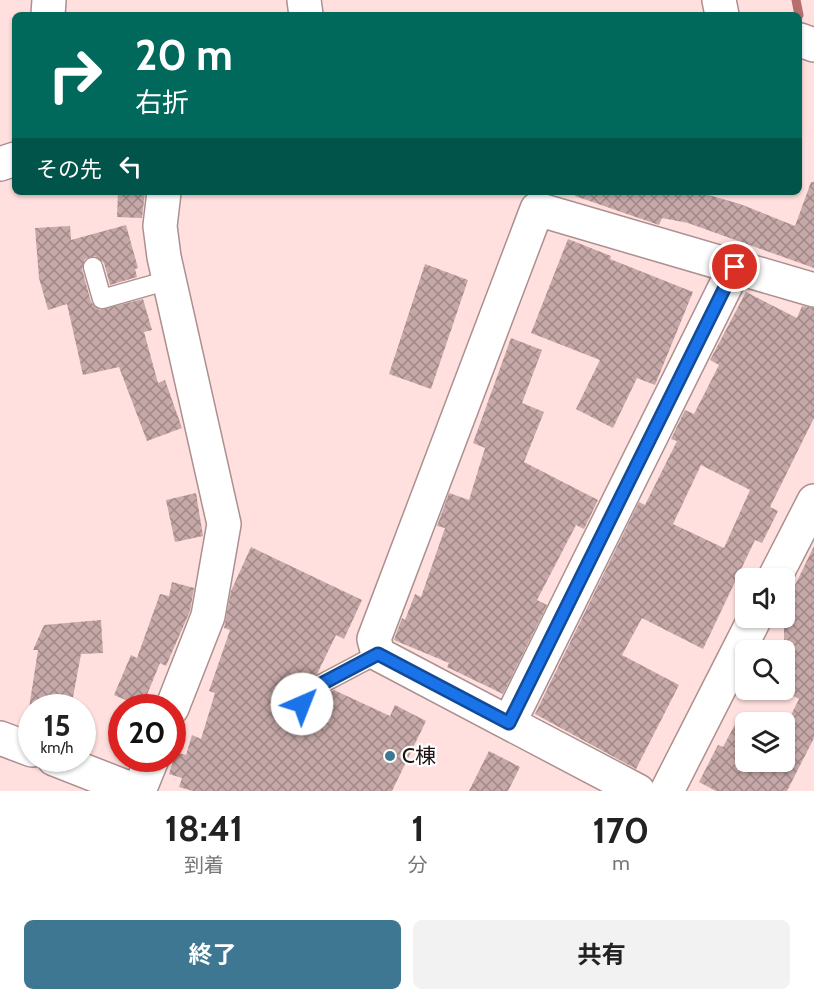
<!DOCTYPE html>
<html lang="ja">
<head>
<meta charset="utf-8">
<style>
  :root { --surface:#fff; --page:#f2f2f2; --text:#222; --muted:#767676; --accent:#3e7791 }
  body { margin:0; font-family:Cabin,"Noto Sans JP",sans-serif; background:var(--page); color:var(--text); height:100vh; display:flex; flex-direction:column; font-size:22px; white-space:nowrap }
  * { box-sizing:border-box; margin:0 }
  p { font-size:20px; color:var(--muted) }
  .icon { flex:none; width:33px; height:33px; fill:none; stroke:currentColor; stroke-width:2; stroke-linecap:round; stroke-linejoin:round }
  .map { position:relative; height:791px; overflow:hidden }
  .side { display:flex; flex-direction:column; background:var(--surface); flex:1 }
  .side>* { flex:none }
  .banner { position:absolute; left:12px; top:12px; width:790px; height:183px; border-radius:9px; box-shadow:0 2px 4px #0004; background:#00695c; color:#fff; overflow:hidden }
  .buttons { position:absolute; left:735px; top:568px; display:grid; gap:12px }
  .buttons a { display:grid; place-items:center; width:60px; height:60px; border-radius:9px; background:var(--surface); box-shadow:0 2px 4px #0004; font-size:30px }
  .speed { position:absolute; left:18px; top:694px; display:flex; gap:12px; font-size:30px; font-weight:700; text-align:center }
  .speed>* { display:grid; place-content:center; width:78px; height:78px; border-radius:50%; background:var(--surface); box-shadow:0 2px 4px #0004; line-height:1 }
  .speed small { font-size:15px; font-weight:400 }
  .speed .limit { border:9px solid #d22; background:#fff; color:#111 }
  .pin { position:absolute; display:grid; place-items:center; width:51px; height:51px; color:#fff; margin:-26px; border:3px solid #fff; border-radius:50%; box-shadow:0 2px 6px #0007 }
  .me { position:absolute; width:66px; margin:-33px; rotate:44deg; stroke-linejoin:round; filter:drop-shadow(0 0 4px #0008) }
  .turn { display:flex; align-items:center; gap:21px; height:126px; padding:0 24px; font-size:27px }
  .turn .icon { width:78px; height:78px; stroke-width:2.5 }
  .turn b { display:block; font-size:42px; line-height:51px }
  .then { display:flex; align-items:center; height:57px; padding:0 24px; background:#0003; gap:12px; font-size:22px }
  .eta { display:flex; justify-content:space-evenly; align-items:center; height:102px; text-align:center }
  .eta b { font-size:36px; font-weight:700; line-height:42px }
  .button { display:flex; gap:12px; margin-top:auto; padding:12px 24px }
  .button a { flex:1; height:69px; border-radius:9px; background:var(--accent); color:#fff; font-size:24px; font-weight:700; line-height:69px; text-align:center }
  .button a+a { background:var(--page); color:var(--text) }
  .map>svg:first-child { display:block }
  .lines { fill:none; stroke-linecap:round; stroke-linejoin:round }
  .stream { stroke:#b56f6f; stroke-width:9 }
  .building { fill:url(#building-cross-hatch); fill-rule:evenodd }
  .service-casing { stroke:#ac908f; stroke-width:21 }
  .minor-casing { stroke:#ac908f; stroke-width:36 }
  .tertiary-casing { stroke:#ac908f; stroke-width:36 }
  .service { stroke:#fff; stroke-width:18 }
  .minor { stroke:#fff; stroke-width:33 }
  .tertiary { stroke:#fff; stroke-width:33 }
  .route-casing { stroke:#114b97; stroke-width:15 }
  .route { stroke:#1a73e8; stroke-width:10 }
  .poi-dot { fill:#3e7791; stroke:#fff; stroke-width:2 }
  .labels { text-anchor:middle; stroke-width:4.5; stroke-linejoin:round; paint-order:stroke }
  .poi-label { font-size:21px; fill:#1e1313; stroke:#fff; text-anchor:start }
</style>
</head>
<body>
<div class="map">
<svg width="814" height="791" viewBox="0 0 814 791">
  <defs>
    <pattern id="building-cross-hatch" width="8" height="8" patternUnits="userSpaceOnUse" patternTransform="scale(1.5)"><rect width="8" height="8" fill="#c5a8a7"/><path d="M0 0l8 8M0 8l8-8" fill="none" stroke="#9f8887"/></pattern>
  </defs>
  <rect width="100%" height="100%" fill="#ffe0df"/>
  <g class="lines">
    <!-- stream -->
    <path class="stream" d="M796,0l3,15"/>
  </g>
  <!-- building -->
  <path class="building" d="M811,182h3v86l-126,-45 -26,-5 -3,7 -84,-29 1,-4h122l42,12 55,22z
    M118,192h27l-3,26 -25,-1z
    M126,225l12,43 -3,1 2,8 -27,8 -6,-22 -9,-7 -10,3 -3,10 9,33 8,8 44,-11 9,31 -8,2 14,51 7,-3 17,48 -35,13 -28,-74 -36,8 -16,-71 -19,6 -9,-32 -4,-50 35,-2 1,14z
    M568,239l43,17 -1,3 83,33 -38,93 -18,-7 -24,50 -37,-19 24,-49 -69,-27z
    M425,264l43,16 -37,109 -42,-15z
    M746,292l51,26 5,-12 12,2v110l-44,89 8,4 -16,32 -7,-3 -52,109 -61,-31 -20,37 57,30 -43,84 -101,-55 104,-212 6,3 32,-64 -6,-2 14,-29 9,4 25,-49 -9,-5zM701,465l49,25 -26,58 -51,-24z
    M511,338l31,12 -20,53 22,9 -20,50 74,38 -14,29 -8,-4 -39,75 10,5 -44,89 -56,-27 2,-4 -55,-23 8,-22 3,2 10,-26 6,3 24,-69 -8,-2 12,-33 20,7 16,-52 -12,-5z
    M196,493l7,43 -28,6 -9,-42z
    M814,546v192l-27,53h-71l-17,-9 19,-37 5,2 16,-30 12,6h-5v39h38v-33l15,-30 -15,-8v-83z
    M251,547l111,53 -18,39 -8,-4 -19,39 -19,12 -13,33 7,8 10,-1 15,-27 17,-9 56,26 5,-11 31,16 -34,70h-199l-14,-4 3,-9 -13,-4 7,-22 10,3 6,-20 9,4 14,-46 -6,-2 21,-61 -6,-2 7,-37z
    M172,582l22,6 -4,23 -24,55 -6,-3 -18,44 -28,-12 17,-40 6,3 23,-64 9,2z
    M101,620l2,33 -22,1 -10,54h-42l9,-58h-5l11,-25z
    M489,751l31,16 -12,24h-39z"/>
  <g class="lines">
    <defs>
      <path id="service" d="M93,267l9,32 67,-19
        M296,717l12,-26 70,-37"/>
      <path id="minor" d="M304,0l2,15
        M719,0l3,15
        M48,15l1,-15
        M800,40l14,5
        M0,164l15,-5
        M164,192l-4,34 4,31 60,267 -16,92 -36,92
        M509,723l226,-456
        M0,738l32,12
        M54,759l82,32
        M139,791l13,-32
        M638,791l-260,-137 -4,-15 163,-430 277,81"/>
      <path id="tertiary" d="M774,579l40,-78
        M667,791l88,-173"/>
    </defs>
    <!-- service casing -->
    <use href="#service" class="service-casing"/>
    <!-- minor casing -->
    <use href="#minor" class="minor-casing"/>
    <!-- tertiary casing -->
    <use href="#tertiary" class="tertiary-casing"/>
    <!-- service -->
    <use href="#service" class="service"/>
    <!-- minor -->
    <use href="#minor" class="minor"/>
    <!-- tertiary -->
    <use href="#tertiary" class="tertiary"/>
  </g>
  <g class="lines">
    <defs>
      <path id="route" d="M302,704l6,-13 70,-37 131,69 226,-456"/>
    </defs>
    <!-- route casing -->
    <use href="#route" class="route-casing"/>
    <!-- route -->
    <use href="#route" class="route"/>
  </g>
  <!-- markers -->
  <circle class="poi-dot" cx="390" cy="756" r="6"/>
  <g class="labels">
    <!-- poi labels -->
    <g class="poi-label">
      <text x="402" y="763">C棟</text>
    </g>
  </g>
</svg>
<div class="buttons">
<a><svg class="icon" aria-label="sound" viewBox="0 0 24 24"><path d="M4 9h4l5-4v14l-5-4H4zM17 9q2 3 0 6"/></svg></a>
<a><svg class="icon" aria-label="search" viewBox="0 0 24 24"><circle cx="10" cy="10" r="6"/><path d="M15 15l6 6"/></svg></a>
<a><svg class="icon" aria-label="layers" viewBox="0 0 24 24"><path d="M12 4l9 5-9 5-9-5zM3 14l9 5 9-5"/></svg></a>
</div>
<div class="speed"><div>15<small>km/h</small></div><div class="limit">20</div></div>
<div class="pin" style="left:735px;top:267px;background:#d93025"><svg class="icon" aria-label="arrive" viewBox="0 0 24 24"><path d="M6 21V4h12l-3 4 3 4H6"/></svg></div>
<svg class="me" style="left:302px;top:704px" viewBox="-20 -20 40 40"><circle r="19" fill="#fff"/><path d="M0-13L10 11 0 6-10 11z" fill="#1a73e8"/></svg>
<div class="banner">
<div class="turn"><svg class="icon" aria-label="right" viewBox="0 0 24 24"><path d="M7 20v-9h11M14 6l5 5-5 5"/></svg><div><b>20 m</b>右折</div></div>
<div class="then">その先<svg class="icon" aria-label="left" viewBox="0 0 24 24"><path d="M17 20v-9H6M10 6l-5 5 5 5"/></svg></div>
</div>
</div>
<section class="side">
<div class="eta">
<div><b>18:41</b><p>到着</p></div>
<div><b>1</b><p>分</p></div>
<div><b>170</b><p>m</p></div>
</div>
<div class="button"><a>終了</a><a>共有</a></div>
</section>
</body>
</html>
